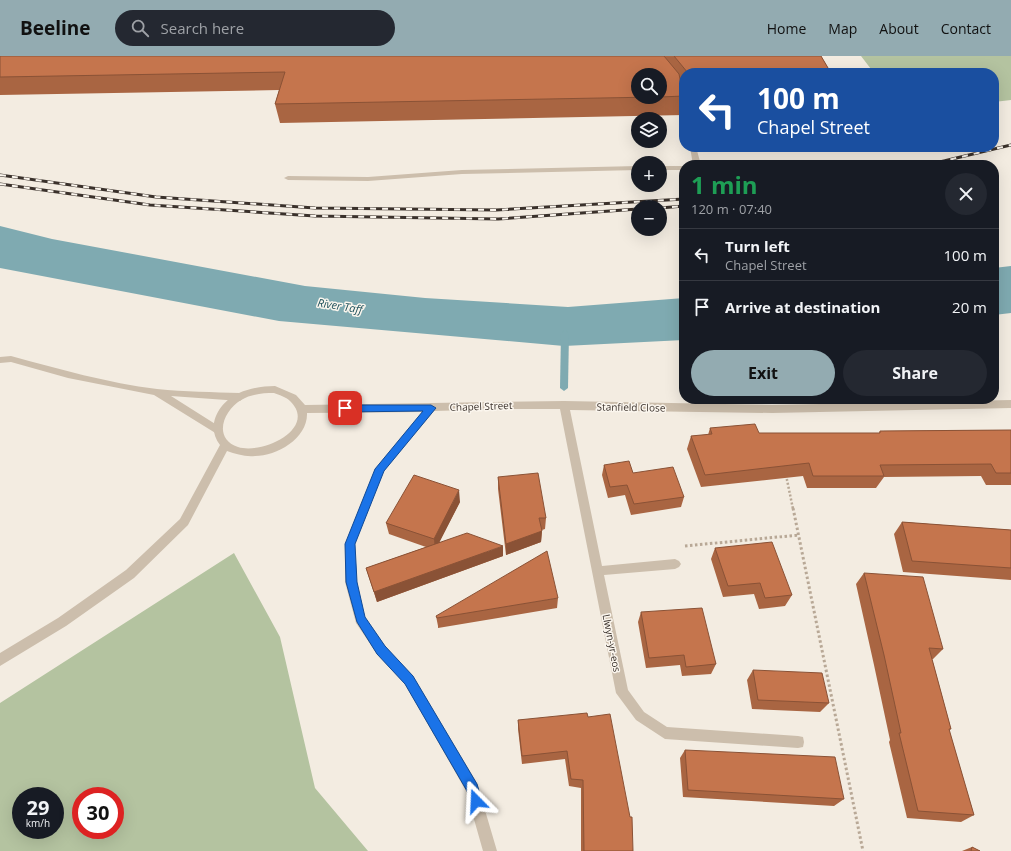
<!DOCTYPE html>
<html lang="en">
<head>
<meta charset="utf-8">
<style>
  :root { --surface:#171b24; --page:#242831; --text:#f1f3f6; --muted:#9ea1a6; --line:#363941; --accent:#93abb1 }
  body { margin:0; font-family:"Open Sans",sans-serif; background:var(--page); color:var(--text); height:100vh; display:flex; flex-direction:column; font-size:15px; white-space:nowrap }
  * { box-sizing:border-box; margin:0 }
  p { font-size:13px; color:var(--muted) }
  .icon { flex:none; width:22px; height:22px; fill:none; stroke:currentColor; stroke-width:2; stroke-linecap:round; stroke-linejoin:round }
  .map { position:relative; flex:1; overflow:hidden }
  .sheet { position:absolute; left:679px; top:104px; width:320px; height:244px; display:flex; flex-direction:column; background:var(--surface); border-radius:16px; box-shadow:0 4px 16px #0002 }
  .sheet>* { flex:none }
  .hud { position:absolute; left:679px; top:12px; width:320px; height:84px; border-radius:16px; box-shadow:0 4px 16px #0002; background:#1a4fa0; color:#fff; overflow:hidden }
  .tools { position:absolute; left:631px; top:12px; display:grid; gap:8px }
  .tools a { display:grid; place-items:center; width:36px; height:36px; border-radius:50%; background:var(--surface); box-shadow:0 4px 16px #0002; font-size:20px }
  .speed { position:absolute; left:12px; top:731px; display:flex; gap:8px; font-size:20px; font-weight:700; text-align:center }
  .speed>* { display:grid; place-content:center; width:52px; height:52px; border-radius:50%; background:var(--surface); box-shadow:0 4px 16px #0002; line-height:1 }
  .speed small { font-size:10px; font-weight:400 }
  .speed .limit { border:6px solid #d22; background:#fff; color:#111 }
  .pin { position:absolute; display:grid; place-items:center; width:34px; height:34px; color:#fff; margin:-17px; border-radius:8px; box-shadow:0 2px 6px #0006 }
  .me { position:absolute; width:44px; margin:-22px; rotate:339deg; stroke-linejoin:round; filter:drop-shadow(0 0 3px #0008) }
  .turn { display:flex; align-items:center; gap:14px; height:84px; padding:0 12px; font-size:18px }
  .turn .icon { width:52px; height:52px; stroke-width:2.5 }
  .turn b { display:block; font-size:28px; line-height:34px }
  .round { display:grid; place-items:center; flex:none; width:42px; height:42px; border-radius:21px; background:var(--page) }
  .head { display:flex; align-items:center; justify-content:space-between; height:68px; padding:0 12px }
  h1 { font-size:24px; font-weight:700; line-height:30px; color:#1e9e55 }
  .primary-button { display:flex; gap:8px; margin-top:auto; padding:8px 12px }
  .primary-button a { flex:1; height:46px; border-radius:24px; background:var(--accent); color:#111; font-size:16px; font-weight:700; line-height:46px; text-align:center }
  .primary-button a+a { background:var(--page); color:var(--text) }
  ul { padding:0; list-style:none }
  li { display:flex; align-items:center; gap:12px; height:52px; padding:0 12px; border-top:1px solid var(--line) }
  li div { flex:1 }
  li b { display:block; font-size:15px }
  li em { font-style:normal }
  header { display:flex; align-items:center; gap:24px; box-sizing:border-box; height:56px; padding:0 20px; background:var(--accent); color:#111 }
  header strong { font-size:19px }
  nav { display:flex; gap:22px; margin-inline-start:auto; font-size:14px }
  .search { width:280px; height:36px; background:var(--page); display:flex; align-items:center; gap:10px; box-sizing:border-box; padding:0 14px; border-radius:22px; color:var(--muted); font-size:15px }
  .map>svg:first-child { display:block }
  .green { fill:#b4c3a0; fill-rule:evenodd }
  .water { fill:#7faab1 }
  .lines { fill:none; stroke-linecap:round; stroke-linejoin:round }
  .stream { fill:#7faab1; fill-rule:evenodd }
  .path-far1 { stroke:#b8a896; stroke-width:2.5; stroke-dasharray:2 2; stroke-linecap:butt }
  .path { stroke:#b8a896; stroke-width:3; stroke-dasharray:2.5 2.5; stroke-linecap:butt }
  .lane { fill:#ccbeac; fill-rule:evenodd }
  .street { fill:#ccbeac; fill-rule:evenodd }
  .rail-casing { stroke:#3a312b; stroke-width:3 }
  .rail { stroke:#fbf6ee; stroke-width:2; stroke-dasharray:6; stroke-linecap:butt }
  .wall { fill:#a96542 }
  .shaded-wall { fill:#8a5236 }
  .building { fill:#c5754d; stroke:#8a5236 }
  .route { fill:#1a73e8; stroke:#114b97 }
  .labels { text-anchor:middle; stroke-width:3; stroke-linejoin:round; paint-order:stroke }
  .street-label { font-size:10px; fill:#3a312b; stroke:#fbf6ee }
  .water-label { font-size:11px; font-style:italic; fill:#20525c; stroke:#fbf6ee }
</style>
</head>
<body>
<header>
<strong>Beeline</strong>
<div class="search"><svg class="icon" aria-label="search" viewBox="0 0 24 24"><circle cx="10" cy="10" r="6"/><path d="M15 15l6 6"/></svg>Search here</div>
<nav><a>Home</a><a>Map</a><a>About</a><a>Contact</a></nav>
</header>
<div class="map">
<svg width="1011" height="795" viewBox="0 0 1011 795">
  <rect width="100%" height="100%" fill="#f3ece1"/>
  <!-- green -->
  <path class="green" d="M861,0h150v44l-17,2v-29h-120z
    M234,497l46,84 35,151 53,63h-368v-148zM21,740h34v34h-34zM81,740h34v34h-34z"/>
  <!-- water -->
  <path class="water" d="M0,170l52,13 253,47 120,12 143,9 116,-9v42l-120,6 -285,-25 -279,-53z
    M1011,210v47l-17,2v-47z"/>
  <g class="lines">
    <!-- stream -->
    <path class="stream" d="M565,274l4,3 -1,55 -4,3 -4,-3 1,-55z"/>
    <!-- path-far1 -->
    <path class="path-far1" d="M786,419l7,34"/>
    <!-- path -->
    <path class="path" d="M793,452l70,343
      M685,490l114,-11"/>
    <!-- lane -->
    <path class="lane" d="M690,91h6l5,18h-8z
      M638,110v4l-176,4 -94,7 -80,-1 -4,-2 4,-2 80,1 94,-7z
      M660,110h24v4h-24z
      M11,300c48,13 97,27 146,33 28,3 56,3 83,4l5,4 -5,4 -69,-5 49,31 2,3 -2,3 -3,1 -63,-39 -86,-17 -57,-16 -11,1v-6z"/>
    <!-- street -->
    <path class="street" d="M275,330l21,9 9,10 259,-4 208,4 239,-5v8l-239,5 -202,-3 32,156 73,-7 4,2 2,3 -2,3 -4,2 -71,6 24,115 16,22 23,15 131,9 5,1 1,5 -1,5 -5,1 -133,-9 -29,-19 -20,-27 -56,-284h-57l-69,2 -50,60 -29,73 2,38 8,35 20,29 28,30 64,107 20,68h-14l-17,-60 -61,-107 -28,-30 -21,-31 -11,-41v-38l30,-75 47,-57 -115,1c1,25 -30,43 -52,43 -10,1 -19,-2 -28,-5l-39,74 -54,53 -68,48 -66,40v-13l58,-35 68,-48 54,-51 40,-74c-15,-19 -1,-43 19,-52 11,-5 24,-7 36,-7zM274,337c5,2 12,4 16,8 28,27 -27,54 -52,46 -26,-9 -14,-37 3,-47 10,-6 22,-7 33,-7z"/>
    <defs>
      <path id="rail" d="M927,109l84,-20
        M0,119l156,22 159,11 181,2 188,-11
        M0,128l150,21 165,11 183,3 140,-10
        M660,152l24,-2"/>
    </defs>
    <!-- rail casing -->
    <use href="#rail" class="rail-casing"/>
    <!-- rail -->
    <use href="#rail" class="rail"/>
  </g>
  <!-- wall -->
  <path class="wall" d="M0,0h821l10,17h-147v18l-2,-3 1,5h1v22l-404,8 -5,-19 4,-14 -279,5z
    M719,91h137v1l-136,2z
    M710,372l49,5h120l1,-2 131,-1v55h-25l-5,-9 -97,1 -8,11h-69l-4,-12 -102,11 -14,-38 4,-13 17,-1z
    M604,409l29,8 51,24 -3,10 -50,8 -6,-20 -17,3 -6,-23z
    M498,421l48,41 -1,11 -3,1 -1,12 -35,13 -8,-66z
    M460,446l-21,40 64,14 -126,46 -11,-34 60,-21 -37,-13 -3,-11z
    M902,466l109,8v50l-108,-8 -9,-38z
    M715,492l77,47 -7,11 -26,3 -5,-15 -31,3 -12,-38z
    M864,517l79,76 -10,10h-1l19,70 -2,1 25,85 -13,7 -54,-4 -18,-76 1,-2 -16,-75 -18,-81z
    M558,542l-1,10 -119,20v-2l-2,-10z
    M641,556l75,52 -5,10 -29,2 -2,-11 -34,3 -8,-46z
    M753,614l76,33 -9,9 -68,-3 -5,-29z
    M588,661l45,134h-52v-63l-12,-2 -4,-27 -43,5 -4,-35v-9z
    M685,694l159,49 -10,7 -151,-9 -3,-39z
    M972,791l8,4h-18z"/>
  <!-- shaded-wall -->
  <path class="shaded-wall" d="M459,434l1,12 -25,49 -1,-12z
    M542,475l-1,11 -35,13v-11z
    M503,490v10l-126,46 -3,-10z"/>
  <!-- building -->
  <path class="building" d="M0,0h664l15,18 4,19h1v3l-24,1v-22h-22v22h17l-380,7 10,-32 -285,5z
    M674,0h147l10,17h-143z
    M755,368l4,9h121v-2l131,-1v43h-15l-5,-9 -111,1 4,11h-71l-4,-13 -104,12 -14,-39 21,-2 -2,-6z
    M629,405l4,12 40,-6 11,30 -50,7 -7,-19 -17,2 -6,-22z
    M538,417l8,45h-7l3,13 -36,13 -8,-67z
    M414,419l45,15 -25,49 -48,-16z
    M902,466l109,8v38l-99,-7z
    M467,477l36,13 -129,46 -8,-24z
    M772,486l20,53 -27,3 -5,-15 -32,3 -13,-38z
    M547,495l11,47 -121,20 -1,-2z
    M864,517l59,4 20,72 -14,-1 22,81h-2l25,86 -56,-4 -19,-78h2l-17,-78z
    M702,552l14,56 -30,3 -2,-12 -35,3 -8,-46z
    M753,614l69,3 7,30 -71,-3z
    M587,657l1,4 22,-3 20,103h2l1,34h-49l-1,-71 -12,-1 -4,-28 -45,5 -4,-36z
    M685,694l150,7 9,42 -156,-9z
    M972,791l8,4h-9z"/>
  <!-- route -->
  <path class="route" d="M345,349h86l5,3 -52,63 -29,73 2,38 8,35 20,29 28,30 64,108 5,17 -2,4 -4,2 -4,-2 -5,-14 -62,-107 -28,-30 -20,-32 -11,-40 -1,-38 30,-75 48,-58 -78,1 -4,-4z"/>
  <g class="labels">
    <!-- street labels -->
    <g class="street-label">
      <text transform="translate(481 350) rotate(-2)" y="4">Chapel Street</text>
      <text transform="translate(631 351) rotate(1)" y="4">Stanfield Close</text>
      <text transform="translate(612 587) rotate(79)" y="4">Llwyn-yr-eos</text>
    </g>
    <!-- water labels -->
    <g class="water-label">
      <text transform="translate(340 250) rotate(9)" y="4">River Taff</text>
    </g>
  </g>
</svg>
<div class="tools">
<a><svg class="icon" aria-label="search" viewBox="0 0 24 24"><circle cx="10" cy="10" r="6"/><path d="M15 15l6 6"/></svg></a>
<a><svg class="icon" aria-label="layers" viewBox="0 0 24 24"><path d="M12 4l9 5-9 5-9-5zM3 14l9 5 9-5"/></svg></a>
<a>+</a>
<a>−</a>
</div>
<div class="speed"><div>29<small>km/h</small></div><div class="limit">30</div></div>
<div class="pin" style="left:345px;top:352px;background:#d93025"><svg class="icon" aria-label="arrive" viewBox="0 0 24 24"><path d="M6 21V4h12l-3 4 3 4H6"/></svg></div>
<svg class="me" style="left:476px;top:745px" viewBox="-20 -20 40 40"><path d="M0-17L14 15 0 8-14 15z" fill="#1a73e8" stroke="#fff" stroke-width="4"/></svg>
<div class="hud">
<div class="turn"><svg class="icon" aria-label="left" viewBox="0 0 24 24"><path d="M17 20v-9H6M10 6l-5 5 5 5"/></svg><div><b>100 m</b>Chapel Street</div></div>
</div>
<section class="sheet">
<div class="head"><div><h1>1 min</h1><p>120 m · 07:40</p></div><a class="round"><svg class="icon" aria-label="close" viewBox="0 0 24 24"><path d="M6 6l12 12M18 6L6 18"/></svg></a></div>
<ul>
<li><svg class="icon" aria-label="left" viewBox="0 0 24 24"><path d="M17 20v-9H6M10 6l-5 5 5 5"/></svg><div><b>Turn left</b><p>Chapel Street</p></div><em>100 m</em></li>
<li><svg class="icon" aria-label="arrive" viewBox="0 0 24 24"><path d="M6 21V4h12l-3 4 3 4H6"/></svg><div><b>Arrive at destination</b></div><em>20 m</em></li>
</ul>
<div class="primary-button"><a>Exit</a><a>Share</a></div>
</section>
</div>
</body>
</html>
